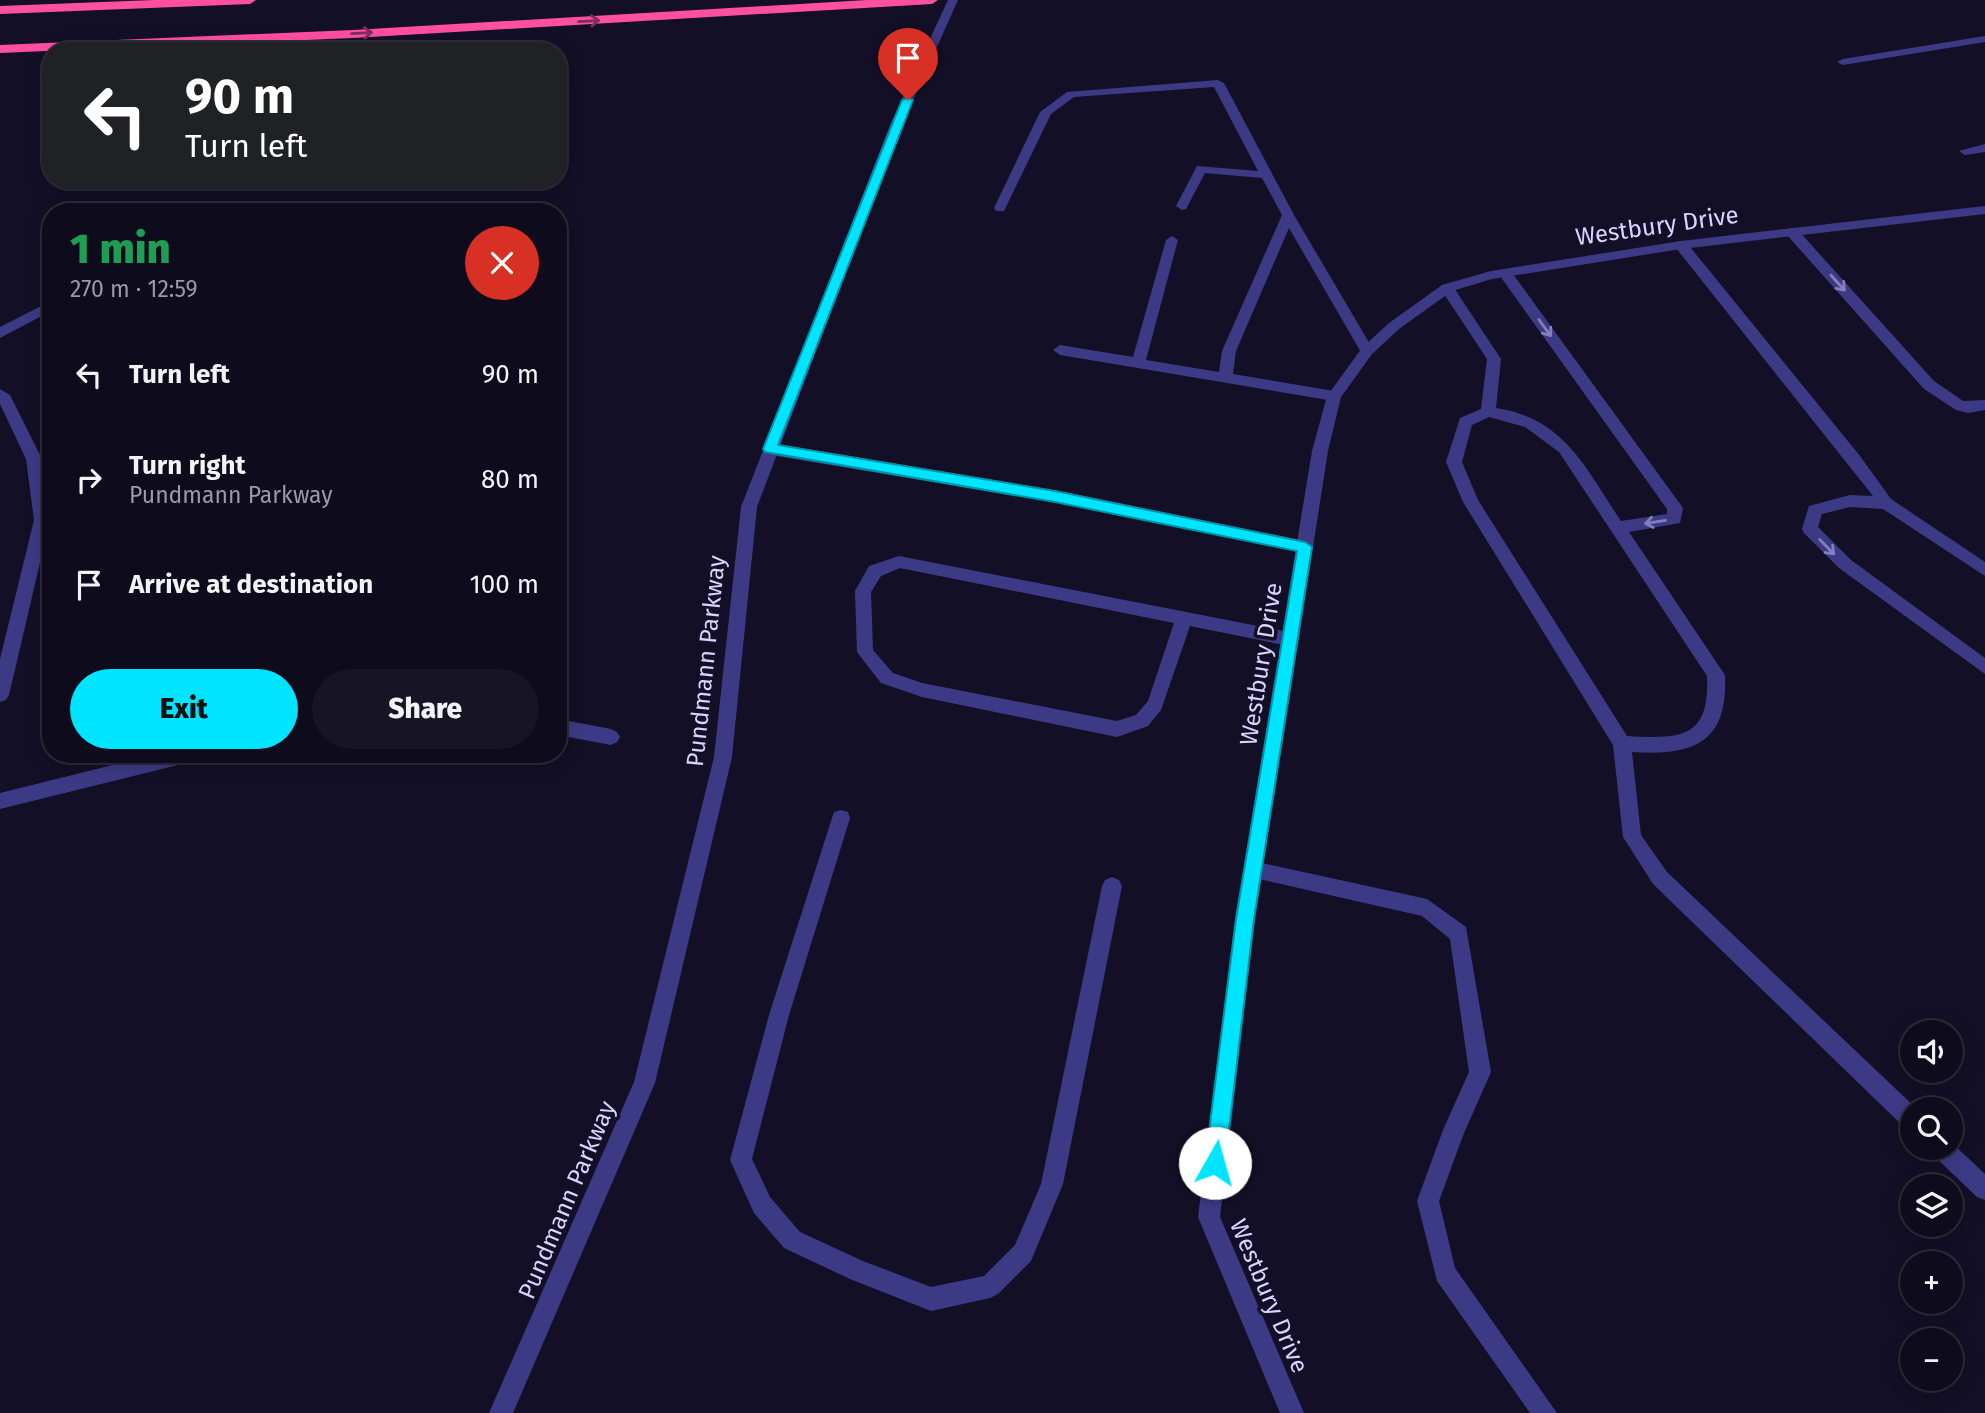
<!DOCTYPE html>
<html lang="en">
<head>
<meta charset="utf-8">
<style>
  :root { --surface:#0e0b1c; --page:#171425; --text:#f1f3f6; --muted:#9b9ba3; --line:#2e2b3b; --accent:#00e5ff }
  body { margin:0; font-family:"Fira Sans",sans-serif; background:var(--page); color:var(--text); height:100vh; display:flex; flex-direction:column; font-size:26px; white-space:nowrap }
  * { box-sizing:border-box; margin:0 }
  p { font-size:23px; color:var(--muted) }
  .icon { flex:none; width:38px; height:38px; fill:none; stroke:currentColor; stroke-width:2; stroke-linecap:round; stroke-linejoin:round }
  .map { position:relative; flex:1; overflow:hidden }
  .side { position:absolute; left:42px; top:203px; width:525px; height:560px; display:flex; flex-direction:column; background:var(--surface); border-radius:28px; box-shadow:0 4px 18px #0003,0 0 0 2px var(--line) }
  .side>* { flex:none }
  .hud { position:absolute; left:42px; top:42px; width:525px; height:147px; border-radius:28px; box-shadow:0 4px 18px #0003,0 0 0 2px var(--line); background:#202124; color:#fff; overflow:hidden }
  .tools { position:absolute; left:1900px; top:1020px; display:grid; gap:14px }
  .tools a { display:grid; place-items:center; width:63px; height:63px; border-radius:50%; background:var(--surface); box-shadow:0 4px 18px #0003,0 0 0 2px var(--line); font-size:35px }
  .pin { position:absolute; display:grid; place-items:center; width:60px; height:60px; color:#fff; margin:-72px -30px; border-radius:50% 50% 50% 0; rotate:-45deg; box-shadow:0 0 7px #0007 }
  .pin .icon { rotate:45deg }
  .me { position:absolute; width:77px; margin:-38px; rotate:7deg; stroke-linejoin:round; filter:drop-shadow(0 0 5px #0008) }
  .turn { display:flex; align-items:center; gap:24px; height:147px; padding:0 28px; font-size:32px }
  .turn .icon { width:91px; height:91px; stroke-width:2.5 }
  .turn b { display:block; font-size:49px; line-height:60px }
  .round { display:grid; place-items:center; flex:none; width:74px; height:74px; border-radius:37px; background:var(--page) }
  .summary { display:flex; align-items:center; justify-content:space-between; height:119px; padding:0 28px }
  h1 { font-size:42px; font-weight:800; line-height:52px; color:#1e9e55 }
  .cta { display:flex; gap:14px; margin-top:auto; padding:14px 28px }
  .cta a { flex:1; height:80px; border-radius:42px; background:var(--accent); color:#111; font-size:28px; font-weight:800; line-height:80px; text-align:center }
  .cta a+a { background:var(--page); color:var(--text) }
  ul { padding:0; list-style:none }
  li { display:flex; align-items:center; gap:21px; height:105px; padding:0 28px }
  li div { flex:1 }
  li b { display:block; font-size:26px }
  li em { font-style:normal }
  .map>svg:first-child { display:block }
  .lines { fill:none; stroke-linecap:round; stroke-linejoin:round }
  .service { fill:#3d3a85; fill-rule:evenodd }
  .minor { fill:#3d3a85; fill-rule:evenodd }
  .tertiary { fill:#3d3a85; fill-rule:evenodd }
  .motorway { fill:#ff4fa3; fill-rule:evenodd }
  .oneway { stroke:#7d2c5e }
  .oneway2 { stroke:#837fbc }
  .route { fill:#00e5ff; stroke:#0095a6; stroke-width:2 }
  .labels { text-anchor:middle; stroke-width:7; stroke-linejoin:round; paint-order:stroke }
  .street-label { font-size:24px; fill:#d9d4ff; stroke:#130f26 }
</style>
</head>
<body>
<div class="map">
<svg width="1985" height="1413" viewBox="0 0 1985 1413">
  <rect width="100%" height="100%" fill="#130f26"/>
  <g class="lines">
    <!-- service -->
    <path class="service" d="M1985,36v6l-142,23 -6,-3 6,-3z
      M1218,80l6,3 70,132 80,136 -7,5 -5,-2 -73,-126 -53,123 -3,23 101,17 7,5 -2,4 -5,1 -274,-46 -7,-5 7,-5 73,12 33,-117 6,-4 6,4 -32,120 73,12 3,-21 60,-136 -20,-37 -57,-5 -19,36 -4,1 -6,-4 21,-40 61,5 -44,-84 -140,10 -23,17 -47,97h-8l-2,-3 46,-96 27,-20z
      M1985,144v8l-20,3 -6,-4z
      M1792,228l5,1 137,152 29,20 22,-1v10l-17,3 -12,-3 -32,-21 -137,-154v-6z
      M1681,241l5,1 174,214 31,43 94,63v14l-102,-67 -33,-2 -28,7 -4,13 33,33 134,98v16l-146,-106 -35,-35 -2,-4 7,-23 41,-11 23,1 -197,-248v-6z
      M1505,269l5,1 173,238 -3,15 -51,9 96,143c3,68 -31,81 -93,77l9,83 26,37 251,238h-5v21l-8,-3 -252,-244 -30,-47 -10,-92 -150,-243 -17,-40 14,-44 21,-9 6,-50 -47,-71 7,-4 5,1 49,74 -5,49c69,10 90,61 125,113l46,-7v-5l-167,-233 -2,-3zM1489,417l36,10 34,25 148,224c3,63 -27,63 -80,60l-149,-236 -16,-38 10,-37z
      M51,301v10l-51,27v-11z
      M770,443l284,47 251,51 8,6 -8,6 -251,-51 -284,-47 -7,-6z
      M899,556l390,76 6,2 2,5 -2,5 -6,2 -99,-20 -29,84 -13,16 -31,11 -195,-40 -41,-14 -24,-31 -2,-61 14,-25zM900,568l274,55 -26,78 -12,14 -19,6 -195,-38 -29,-10 -20,-23 -2,-58 10,-16z
      M841,810l7,2 2,6 -61,197 -37,144 18,38 30,35 63,29 68,26 53,-11 31,-31 26,-61 61,-298 3,-6 7,-3 7,3 3,6 -59,298 -32,77 -33,33 -8,4 -59,13 -81,-32 -66,-31 -30,-35 -24,-53 39,-145 63,-197 2,-6z
      M1253,861l174,38 39,28 25,145 -27,61 -25,68 16,67 102,145h-27l-93,-132 -20,-80 26,-71 26,-58 -19,-133 -28,-23 -176,-40 -3,-6 3,-6z
      M1951,1142l34,32v26l-8,-3 -43,-41 -3,-8h20z"/>
    <!-- minor -->
    <path class="minor" d="M1985,206v8l-304,35 -189,30 -40,12 -53,38 -27,25 -31,43 -13,54 -73,468 -35,298 84,196h-24l-82,-196 37,-298 77,-468 15,-55 35,-48 27,-25 53,-38 49,-14 190,-30z
      M0,389l10,6 32,64 8,61 -41,175 -3,5 -6,2v-43l34,-139 -8,-61 -26,-55z
      M558,719l53,10 6,3 3,5 -3,5 -6,3 -53,-10z
      M157,754h42l-3,6 -6,2 -190,47v-16z"/>
    <!-- tertiary -->
    <path class="tertiary" d="M948,0h10l-56,125 -145,382 -25,250 -77,326 -142,330h-24l145,-331 80,-325 27,-250 149,-382z"/>
    <!-- motorway -->
    <path class="motorway" d="M154,0h102l-6,4 -250,10v-8z
      M867,0h71l-6,4 -579,34 -353,15v-8l353,-15z"/>
  </g>
  <!-- one-way arrows -->
  <defs><path id="oneway-shaft" d="M-6 0H5M1.5-3L5.5 0L1.5 3" fill="none" stroke-width="1.6" stroke-linecap="round" stroke-linejoin="round" transform="scale(1.75)"/></defs>
  <g class="oneway">
    <use href="#oneway-shaft" transform="translate(589 21) rotate(-3)"/>
    <use href="#oneway-shaft" transform="translate(362 33) rotate(-3)"/>
  </g>
  <g class="oneway2">
    <use href="#oneway-shaft" transform="translate(1838 283) rotate(48)"/>
    <use href="#oneway-shaft" transform="translate(1545 328) rotate(54)"/>
    <use href="#oneway-shaft" transform="translate(1655 522) rotate(171)"/>
    <use href="#oneway-shaft" transform="translate(1827 547) rotate(46)"/>
  </g>
  <!-- route -->
  <path class="route" d="M908,97l5,3 -135,345 277,46 250,51 7,5 -58,372 -29,244 -3,7 -7,3 -7,-3 -3,-7 31,-244 61,-368 -242,-49 -290,-50 -2,-3 139,-349z"/>
  <g class="labels">
    <!-- street labels -->
    <g class="street-label">
      <text transform="translate(1657 226) rotate(-8)" y="8">Westbury Drive</text>
      <text transform="translate(706 661) rotate(-84)" y="8">Pundmann Parkway</text>
      <text transform="translate(1261 664) rotate(-81)" y="8">Westbury Drive</text>
      <text transform="translate(567 1200) rotate(-67)" y="8">Pundmann Parkway</text>
      <text transform="translate(1269 1296) rotate(67)" y="8">Westbury Drive</text>
    </g>
  </g>
</svg>
<div class="tools">
<a><svg class="icon" aria-label="sound" viewBox="0 0 24 24"><path d="M4 9h4l5-4v14l-5-4H4zM17 9q2 3 0 6"/></svg></a>
<a><svg class="icon" aria-label="search" viewBox="0 0 24 24"><circle cx="10" cy="10" r="6"/><path d="M15 15l6 6"/></svg></a>
<a><svg class="icon" aria-label="layers" viewBox="0 0 24 24"><path d="M12 4l9 5-9 5-9-5zM3 14l9 5 9-5"/></svg></a>
<a>+</a>
<a>−</a>
</div>
<div class="pin" style="left:908px;top:100px;background:#d93025"><svg class="icon" aria-label="arrive" viewBox="0 0 24 24"><path d="M6 21V4h12l-3 4 3 4H6"/></svg></div>
<svg class="me" style="left:1215px;top:1163px" viewBox="-20 -20 40 40"><circle r="19" fill="#fff"/><path d="M0-13L10 11 0 6-10 11z" fill="#00e5ff"/></svg>
<div class="hud">
<div class="turn"><svg class="icon" aria-label="left" viewBox="0 0 24 24"><path d="M17 20v-9H6M10 6l-5 5 5 5"/></svg><div><b>90 m</b>Turn left</div></div>
</div>
<section class="side">
<div class="summary"><div><h1>1 min</h1><p>270 m · 12:59</p></div><a class="round" style="background:#d93025;color:#fff"><svg class="icon" aria-label="close" viewBox="0 0 24 24"><path d="M6 6l12 12M18 6L6 18"/></svg></a></div>
<ul>
<li><svg class="icon" aria-label="left" viewBox="0 0 24 24"><path d="M17 20v-9H6M10 6l-5 5 5 5"/></svg><div><b>Turn left</b></div><em>90 m</em></li>
<li><svg class="icon" aria-label="right" viewBox="0 0 24 24"><path d="M7 20v-9h11M14 6l5 5-5 5"/></svg><div><b>Turn right</b><p>Pundmann Parkway</p></div><em>80 m</em></li>
<li><svg class="icon" aria-label="arrive" viewBox="0 0 24 24"><path d="M6 21V4h12l-3 4 3 4H6"/></svg><div><b>Arrive at destination</b></div><em>100 m</em></li>
</ul>
<div class="cta"><a>Exit</a><a>Share</a></div>
</section>
</div>
</body>
</html>
